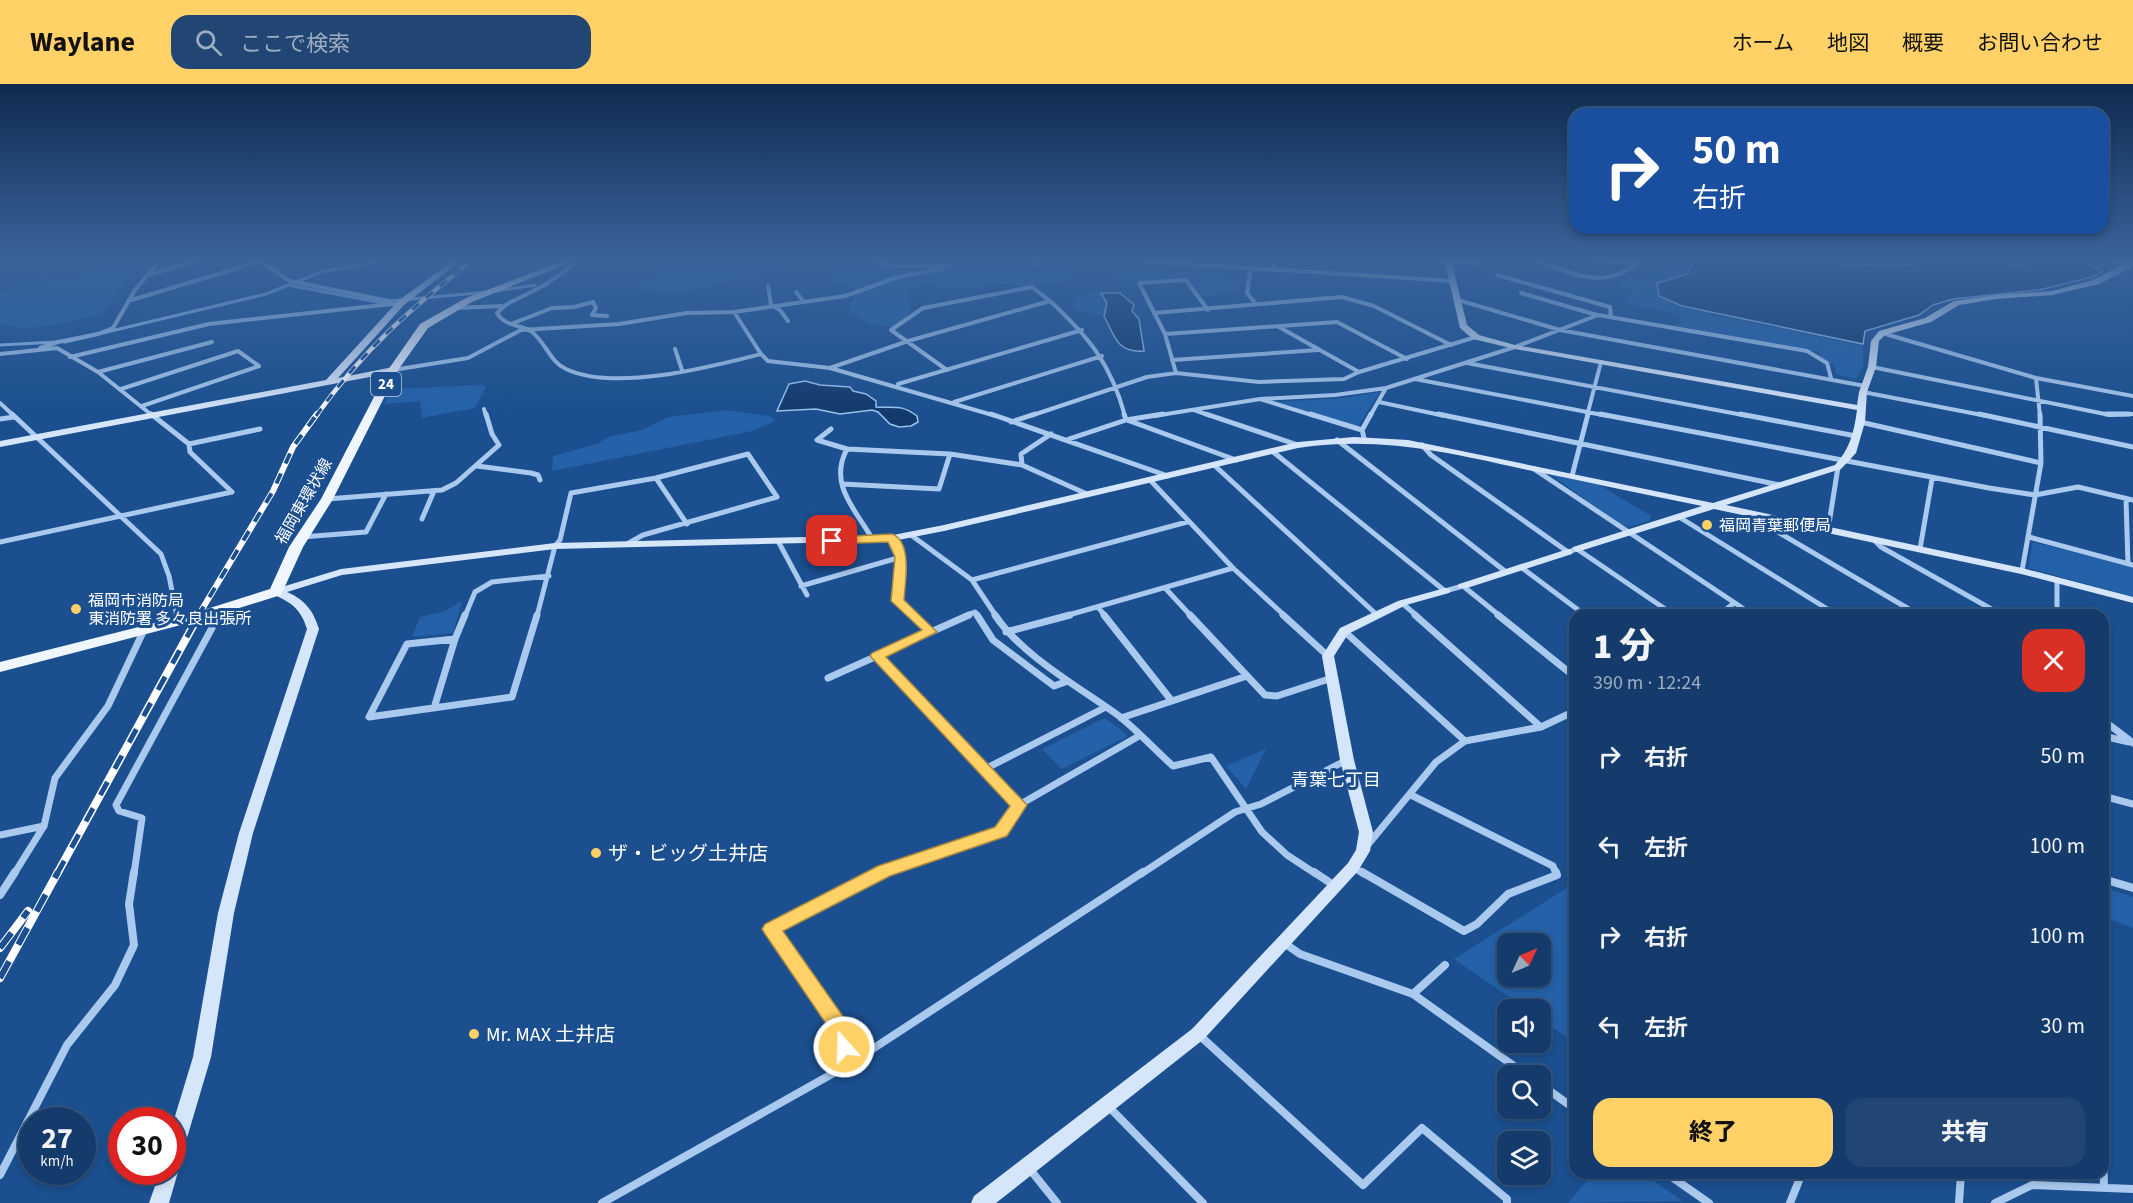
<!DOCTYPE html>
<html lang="ja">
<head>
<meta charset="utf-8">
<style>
  :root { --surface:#143b6b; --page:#214673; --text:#f1f3f6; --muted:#9dadc1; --line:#33557e; --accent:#ffd166 }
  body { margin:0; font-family:"Source Sans 3","Noto Sans JP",sans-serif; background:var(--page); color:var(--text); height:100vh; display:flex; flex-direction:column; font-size:22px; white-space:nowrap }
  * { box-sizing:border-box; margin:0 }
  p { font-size:20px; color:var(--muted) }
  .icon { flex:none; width:33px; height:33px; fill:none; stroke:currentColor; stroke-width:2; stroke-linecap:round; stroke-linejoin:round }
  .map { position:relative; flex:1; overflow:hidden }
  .sheet { position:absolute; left:1569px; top:525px; width:540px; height:570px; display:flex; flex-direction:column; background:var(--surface); border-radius:18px; box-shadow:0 3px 9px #0003,0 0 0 2px var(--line) }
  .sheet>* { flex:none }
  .banner { position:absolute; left:1569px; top:24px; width:540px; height:126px; border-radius:18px; box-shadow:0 3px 9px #0003,0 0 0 2px var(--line); background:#1a4fa0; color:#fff; overflow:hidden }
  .needle { width:39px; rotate:46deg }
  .buttons { position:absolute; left:1497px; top:849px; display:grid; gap:12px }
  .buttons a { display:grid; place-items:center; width:54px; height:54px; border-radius:12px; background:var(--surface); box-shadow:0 3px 9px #0003,0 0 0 2px var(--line); font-size:30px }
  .speed { position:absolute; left:18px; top:1023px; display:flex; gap:12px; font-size:30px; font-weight:700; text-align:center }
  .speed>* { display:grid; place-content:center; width:78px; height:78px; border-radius:50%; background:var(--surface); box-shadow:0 3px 9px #0003,0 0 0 2px var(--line); line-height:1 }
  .speed small { font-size:15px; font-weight:400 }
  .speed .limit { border:9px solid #d22; background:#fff; color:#111 }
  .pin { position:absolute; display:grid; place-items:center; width:51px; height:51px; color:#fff; margin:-26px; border-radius:12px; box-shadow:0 3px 9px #0006 }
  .me { position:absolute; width:66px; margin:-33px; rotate:340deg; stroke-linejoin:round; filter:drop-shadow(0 0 4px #0008) }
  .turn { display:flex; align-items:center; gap:21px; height:126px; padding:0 24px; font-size:27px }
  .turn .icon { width:78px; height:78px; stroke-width:2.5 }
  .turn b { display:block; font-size:42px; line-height:51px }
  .round { display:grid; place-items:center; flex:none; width:63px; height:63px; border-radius:18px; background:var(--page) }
  .overview { display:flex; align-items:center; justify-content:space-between; height:102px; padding:0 24px }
  h1 { font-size:36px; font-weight:800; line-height:45px }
  .action { display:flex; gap:12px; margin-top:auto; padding:12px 24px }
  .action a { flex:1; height:69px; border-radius:18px; background:var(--accent); color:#111; font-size:24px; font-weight:800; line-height:69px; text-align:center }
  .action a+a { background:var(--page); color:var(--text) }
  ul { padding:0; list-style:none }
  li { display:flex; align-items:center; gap:18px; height:90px; padding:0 24px }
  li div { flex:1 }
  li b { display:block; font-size:22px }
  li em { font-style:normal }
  header { display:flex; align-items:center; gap:36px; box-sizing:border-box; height:84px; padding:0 30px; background:var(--accent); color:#111 }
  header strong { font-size:28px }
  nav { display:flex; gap:33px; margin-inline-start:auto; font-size:21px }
  .search { width:420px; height:54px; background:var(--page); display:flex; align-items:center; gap:15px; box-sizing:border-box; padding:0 21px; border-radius:18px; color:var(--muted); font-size:22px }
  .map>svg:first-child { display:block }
  .green { fill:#2461a8; fill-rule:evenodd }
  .water { fill:#123a6d; stroke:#9cc4f0; stroke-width:1.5 }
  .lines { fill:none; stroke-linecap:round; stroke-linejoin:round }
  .stream { stroke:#9cc4f0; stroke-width:3 }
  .street-far3 { stroke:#a9c9ee; stroke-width:4 }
  .street-far2 { stroke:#a9c9ee; stroke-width:5 }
  .street-far1 { stroke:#a9c9ee; stroke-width:7 }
  .street { stroke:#a9c9ee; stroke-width:8 }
  .secondary { fill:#d6e6fa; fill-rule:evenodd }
  .primary { fill:#f0f6ff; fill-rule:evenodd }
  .rail-far3-casing { stroke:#fff; stroke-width:4.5 }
  .rail-far2-casing { stroke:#fff; stroke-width:6 }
  .rail-far1-casing { stroke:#fff; stroke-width:8 }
  .rail-casing { stroke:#fff; stroke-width:8 }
  .rail-far3 { stroke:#1b4f8f; stroke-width:3; stroke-dasharray:9; stroke-linecap:butt }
  .rail-far2 { stroke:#1b4f8f; stroke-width:4; stroke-dasharray:11; stroke-linecap:butt }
  .rail-far1 { stroke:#1b4f8f; stroke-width:5; stroke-dasharray:15; stroke-linecap:butt }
  .rail { stroke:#1b4f8f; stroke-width:6; stroke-dasharray:19; stroke-linecap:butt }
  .route { fill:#ffd166; stroke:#a68842; stroke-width:1.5 }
  .poi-dot { fill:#ffd166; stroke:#1b4f8f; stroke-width:2 }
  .labels { text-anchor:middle; stroke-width:6; stroke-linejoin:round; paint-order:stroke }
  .shield { fill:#1b4f8f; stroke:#bbcadd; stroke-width:1.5 }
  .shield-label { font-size:15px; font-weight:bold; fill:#fff }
  .street-label { font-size:16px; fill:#fff; stroke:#1b4f8f }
  .poi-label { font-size:16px; fill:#fff; stroke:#1b4f8f; text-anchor:start }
  .neighbourhood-label { font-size:18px; fill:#fff; stroke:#1b4f8f }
  .near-poi-label { font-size:20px; fill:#fff; stroke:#1b4f8f; text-anchor:start }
</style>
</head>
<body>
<header>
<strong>Waylane</strong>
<div class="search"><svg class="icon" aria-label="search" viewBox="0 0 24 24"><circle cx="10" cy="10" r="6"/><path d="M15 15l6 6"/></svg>ここで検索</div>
<nav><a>ホーム</a><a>地図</a><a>概要</a><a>お問い合わせ</a></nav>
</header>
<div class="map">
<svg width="2133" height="1119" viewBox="0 0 2133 1119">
  <rect width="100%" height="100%" fill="#1b4f8f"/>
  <!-- green -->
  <path class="green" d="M728,175h16l32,10c-39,11 -94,29 -134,21l-1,-13 12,-1 9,-6 9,-2 17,3z
    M1676,175h19l5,3 -12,12 -31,9 2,13 27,13 177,37v21l-7,12 -21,-5v-8l-14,-9 -2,-5 -141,-25 3,-10 -4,-4 -49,-9 -6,-4 14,-8 -18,-7 4,-6c19,-6 36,1 53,-11z
    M1789,175h132h-4l-2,5c-42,6 -85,-1 -126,-5z
    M882,181l19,2 21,10 37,-8 33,4 27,-5 21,7 23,-5 14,9 -28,6 -26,2 -14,-3 -67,5 -18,-6 -17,8 -1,5 6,11c-15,32 -42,19 -64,3l6,-14 7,-4 -10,-6 -31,-8 29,-12 19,3z
    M136,185l-35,45c-31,7 -69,20 -101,10v-30l12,-7 26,-2 8,-8z
    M1195,188l46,3 -1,18 -38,3 -14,-18 -67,4 -4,-9z
    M1096,206l5,3 7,10 -4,13 -28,-6 -4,-5 4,-7z
    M483,301l3,2 -11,21 -53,10 -2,-17 -36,3 7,-15z
    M1380,308l-21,33 -4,1 -81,-24 69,-4z
    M726,326l44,6 6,5 -24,10 -200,40 1,-15 44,-12 11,-7 34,-7 27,-13z
    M1550,390l48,10 53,32 -2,5 -21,6 -8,-3z
    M2033,458l100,25v30l-105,-29z
    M462,517l-9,32 -41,4 8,-20 25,-6z
    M1105,634l23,18 -66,33 -20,-20z
    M1266,665l-20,40 -20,-23z
    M1575,799v160l-34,-24 -1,-9 -13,-1 -73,-50zM1508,860h32v32h-32z
    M2109,805l24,8v31l-24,-9z
    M1593,1089h50l39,28 -114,2z"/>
  <!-- water -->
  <path class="water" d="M1695,175c31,0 62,-2 93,0 42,2 84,11 126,5l3,-5h66l38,7 16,-7h55l-4,4 14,9 -10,5 -53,13 -86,9 -20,6 -14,10 -54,16 -2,13 -181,-38 -23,-10 -2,-13 31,-9 2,-8 9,-4z
    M1101,209h19l14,12 -2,6 7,8 5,32c-27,2 -29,-14 -40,-35l3,-13z
    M805,297l15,4 30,2 3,4 13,3 10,7v6c19,1 25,-3 41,9l1,6 -7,4 -12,1 -9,-3 -12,-12 -6,-2 -32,4 -24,-5 -39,2 12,-27z"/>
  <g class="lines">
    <!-- stream -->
    <path class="stream" d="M288,201l90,17 110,-10
      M496,207l39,-6
      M65,258l201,-48 55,-22 71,-13
      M0,261l56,-3"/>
    <!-- street-far3 -->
    <path class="street-far3" d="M341,175l6,2 6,-2
      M575,175l4,2 -36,25 -36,18 -10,9c8,14 24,11 35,19 14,11 18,30 34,37 49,23 144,-2 195,-15l-27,-42
      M868,175l23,6 58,1
      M1109,175l344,22
      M1400,175l77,4
      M1532,175c40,14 74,34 110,0
      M1554,175l84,4
      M260,177l30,20 104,21
      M1033,181l5,-6
      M1251,184l-4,25 9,11
      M1274,186l1,-11
      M148,191l56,-16
      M1497,191l113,32 1,10
      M768,202l3,19 9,5 8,11
      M796,208l8,10
      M1521,209l76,22
      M1458,216l102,30 305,56
      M128,217l140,-42
      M455,224l47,-2
      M1154,229l188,-16 32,9 77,39
      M511,240l41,-16 22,-1 19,-5 3,6 -4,7 15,1
      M1279,243l80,45
      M1882,249l154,45 4,38
      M1165,250l172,-12 70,37
      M40,264l18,-6 40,-8 15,-6 22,-38 26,-31
      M675,265l7,21
      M0,270l57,-6 41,24 55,44
      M761,270l7,7 62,7
      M70,273l139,-33 192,-21
      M1172,276l146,-10
      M1467,279l281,53
      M1872,283l238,48 23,-1
      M393,286l75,-12 53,-28 98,-6 68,-11 47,-1 111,-16 53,-19 43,-8 17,-10
      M947,286l-56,-40 32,-22 109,-21 18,14
      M98,288l114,-30
      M1176,289l-11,-39 -26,-51 47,-3 22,30
      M2036,294l97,18
      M1415,295l193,37
      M898,300l184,-54
      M121,305l117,-38 21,15 -117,40
      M1863,308l124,24
      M1260,315l75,-4 51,-7 129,-41 83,-32 209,36 20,12 4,15
      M954,318l148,-46
      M1379,318l66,14
      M0,319l14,13
      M484,325l2,7
      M1194,326l17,6
      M996,332l-166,-48 78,-27 142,-40c39,36 61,63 75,115
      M1030,332l117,-39 29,-4 83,9 85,-3 15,-7 117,-35
      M1154,332l106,-17 55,17
      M1370,332l16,-28
      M1587,332l14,-54"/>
    <!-- street-far2 -->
    <path class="street-far2" d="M12,330l149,140 8,22 8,40
      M991,330l177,62
      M1124,330l2,6
      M1206,330l92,31
      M1310,330l52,16
      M1438,330l342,71
      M1600,330l389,74 46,7 43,-8 55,13
      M1740,330l116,22
      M1979,330l154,33
      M2106,330h23
      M0,335l14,-2
      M1127,336l109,40
      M1011,338l24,-8
      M1860,338l181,41
      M831,345l-14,11 30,9
      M1364,354l-2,-8 9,-16
      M1069,355l57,-19 37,-6
      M1337,356l169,132
      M189,360l71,-15
      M1422,361l9,10 137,97 9,-3 97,66
      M1272,367l173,140 18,-5 37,30
      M1022,381l65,29
      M1214,381l162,149
      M477,382l54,7 7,2 2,5
      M1534,385l219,146
      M1572,392l16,-62
      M656,394l31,46
      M1150,396l83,88 52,48
      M842,400l97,5 11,-35
      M327,415l115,-9 14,-7 43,-38 -7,-11 -6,-20
      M2126,415l2,65
      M1754,430l5,7 160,94
      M1679,433l158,98
      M422,435l12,-28
      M1828,446l10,-63
      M911,451l61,45 24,36
      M302,453l64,-5 20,-38
      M2029,453l104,28
      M893,454l8,19 -3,44 17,15
      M873,456c-18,-31 -45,-56 -26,-91l103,5 72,11 -1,-11 30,-20
      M1874,456l7,7 121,68
      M778,457l29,54
      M0,458l232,-50 -42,-40 -1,-8 -38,-30
      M1920,465l12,-70
      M1521,483l64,48
      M2022,487l19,-108 -1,-49
      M972,496l215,-58
      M2057,496v35
      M801,502l100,-29
      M1166,505l25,27
      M1402,519l15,13
      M1098,523l7,9
      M1719,531l15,-12
      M218,532l4,-7
      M465,532l10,-24 17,-10 57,-6
      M537,532l18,-70 5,-6 11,-47 85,-15 92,-24 29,43 -134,38 -16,9
      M965,532l10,-4 3,4
      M1065,532l168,-48"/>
    <!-- street-far1 -->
    <path class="street-far1" d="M177,531l1,6
      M913,531l18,16
      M969,531l-92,41 142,149 120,-69
      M977,531l16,25 61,46 14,-5
      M995,531c26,40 84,72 124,101 19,15 36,34 54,50l38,-9 51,75 25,23 29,19
      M1104,531l67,85
      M1190,531l75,80 12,1 55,-18
      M1283,531l45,41
      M1415,531l126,112
      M1498,531l77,62
      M1344,547l121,110
      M1006,548l64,-17
      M455,555l-48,5 -38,73 143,-20 25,-82
      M828,594l49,-22
      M434,624l21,-69 10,-24
      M1121,634l126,-42
      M2103,636l30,23
      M2103,652l26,6
      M985,685l119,-61
      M1411,711l142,71 3,8
      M2103,712l30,8
      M0,751l44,-9
      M1366,763l70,-85 29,-21 76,-14 34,-16
      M1353,783l11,7
      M14,790l30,-48 11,-48 53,-72 36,-76
      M134,790l8,-56 -23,-7 -3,-6 103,-190
      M879,790l122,-42 18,-27
      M1141,790l94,-62 26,-8 86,-44"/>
    <!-- street -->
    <path class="street" d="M1314,788l21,14
      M1362,788l102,59 13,-7 31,-30 49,-19 -1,-3
      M2103,795l30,9
      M0,811l15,-23
      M1284,859l16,11 113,40 115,82
      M1413,910l32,-29
      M1198,950l165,151 59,-57 85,71v4
      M848,981l-8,-37 -69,-99 111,-57
      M1540,1000l35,25
      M1108,1022l95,97
      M2103,1068l1,35
      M1028,1083l29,36
      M1666,1089l43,30
      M0,1091l67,-130 48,-60 19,-40 -5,-41 5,-32
      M602,1119l246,-138 295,-193
      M1790,1119l12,-30
      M1959,1119l2,-30
      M1995,1119l37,-18 101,4"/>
    <!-- secondary -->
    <path class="secondary" d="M455,175h8l-59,46 -66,73 55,-11 4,3 -1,2 -396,75v-6l326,-61 72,-79z
      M1444,175h7l16,66 12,10 36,10 342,60 2,-13 9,-25 3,-26 8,-10 46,-13 29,-17 42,-6 56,-4 41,-11 29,-15 -20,-4v-2l25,3 6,-2 -1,7 -33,17 -47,11 -56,4 -37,6 -28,17 -46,13 -6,6 -3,26 -9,25 -2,30 -9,31 -15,16 -115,36 296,63 111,29v6l-112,-29 -307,-65 -137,43 -5,-3 1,-2 129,-41c-59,-12 -119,-25 -179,-37 -77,-17 -145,-33 -225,-21l-354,83 -51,10 -338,8 -213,26 -55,17c18,8 26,18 32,37l-66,204 -19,80 -23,144 -30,101 -2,6 -3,2 2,6 -9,31h-20l11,-31h12v-46l21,-69 25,-144 21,-80 68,-204c-6,-20 -16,-27 -35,-35l-2,-2 2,-2 69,-21 214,-26 338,-8 51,-10 354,-83 56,-5 54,3 305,63 122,-38c15,-16 19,-33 22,-55l-342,-61 -42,-10 -13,-11z
      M1568,465l4,1 1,2 -1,2 -105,34h-8l-2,-2 2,-2z
      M1445,504l4,1 2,2 -2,2 -43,12 -58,29 -14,22 20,104 19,72 -3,19 -12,20 -154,168 -208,164h-25l3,-7 218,-167 156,-166 8,-13 3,-18 -19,-72 -18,-104 18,-28 58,-27z"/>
    <!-- primary -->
    <path class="primary" d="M568,175h11l-107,43 -44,26 -30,42 -65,129 -30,48 -22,48 -77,24 -204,53v-10l194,-49 76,-24 19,-42 32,-48 67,-129 32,-46 46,-26z"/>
    <defs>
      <path id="rail-far3" d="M316,332c47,-66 95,-108 158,-157"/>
      <path id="rail-far2" d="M198,532l75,-125 20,-44 24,-33"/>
      <path id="rail-far1" d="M57,790l142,-259"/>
      <path id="rail" d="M0,864l28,-37
        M0,894l58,-106"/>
    </defs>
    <!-- rail-far3 casing -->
    <use href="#rail-far3" class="rail-far3-casing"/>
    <!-- rail-far2 casing -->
    <use href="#rail-far2" class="rail-far2-casing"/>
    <!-- rail-far1 casing -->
    <use href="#rail-far1" class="rail-far1-casing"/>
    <!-- rail casing -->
    <use href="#rail" class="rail-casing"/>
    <!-- rail-far3 -->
    <use href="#rail-far3" class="rail-far3"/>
    <!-- rail-far2 -->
    <use href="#rail-far2" class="rail-far2"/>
    <!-- rail-far1 -->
    <use href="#rail-far1" class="rail-far1"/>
    <!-- rail -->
    <use href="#rail" class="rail"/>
  </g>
  <!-- sky -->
  <linearGradient id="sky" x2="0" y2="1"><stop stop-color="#0f2b4f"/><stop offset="0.53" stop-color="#39639b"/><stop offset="1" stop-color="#39639b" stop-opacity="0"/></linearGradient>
  <rect width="2133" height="331" fill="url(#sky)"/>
  <!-- route -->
  <path class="route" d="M892,450c21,8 13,49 12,66l33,32 -51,25 141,148 -20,31 -117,40 -107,55 64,91 7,25 -3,6 -7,2 -7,-2 -6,-22 -66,-97 -3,-5 3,-5 113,-58 117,-39 15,-21 -140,-150 2,-3 50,-23 -31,-29 4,-44 -7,-15 -56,2 -6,-3 6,-4z"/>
  <!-- markers -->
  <g class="poi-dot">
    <circle cx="1707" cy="441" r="6"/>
    <circle cx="76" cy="525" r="6"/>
    <circle cx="596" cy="769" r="6"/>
    <circle cx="474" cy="950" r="6"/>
  </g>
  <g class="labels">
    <!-- shield labels -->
    <rect class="shield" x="371" y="288" width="30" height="24" rx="4.5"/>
    <g class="shield-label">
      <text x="386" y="305">24</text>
    </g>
    <!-- street labels -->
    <g class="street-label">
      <text transform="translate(303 417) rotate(-60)" y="6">福岡東環状線</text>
    </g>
    <!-- poi labels -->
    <g class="poi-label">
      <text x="1719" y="447">福岡青葉郵便局</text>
      <text x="88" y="522">福岡市消防局<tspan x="88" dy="18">東消防署 多々良出張所</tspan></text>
    </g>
    <!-- neighbourhood labels -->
    <g class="neighbourhood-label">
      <text x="1336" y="702">青葉七丁目</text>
    </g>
    <!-- near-poi labels -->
    <g class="near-poi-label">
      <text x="608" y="776">ザ・ビッグ土井店</text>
      <text x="486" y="957">Mr. MAX 土井店</text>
    </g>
  </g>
</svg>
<div class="buttons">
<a><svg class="needle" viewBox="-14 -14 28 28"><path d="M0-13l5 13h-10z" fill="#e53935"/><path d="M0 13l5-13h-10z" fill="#9dadc1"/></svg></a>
<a><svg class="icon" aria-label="sound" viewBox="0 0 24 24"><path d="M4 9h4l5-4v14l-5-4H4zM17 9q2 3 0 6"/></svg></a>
<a><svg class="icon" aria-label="search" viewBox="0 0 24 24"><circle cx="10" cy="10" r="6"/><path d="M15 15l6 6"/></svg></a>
<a><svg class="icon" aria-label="layers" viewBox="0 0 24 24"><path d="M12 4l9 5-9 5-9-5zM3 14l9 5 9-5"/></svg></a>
</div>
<div class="speed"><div>27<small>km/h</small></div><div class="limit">30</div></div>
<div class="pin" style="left:832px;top:457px;background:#d93025"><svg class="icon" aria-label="arrive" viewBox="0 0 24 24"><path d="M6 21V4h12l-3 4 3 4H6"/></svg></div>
<svg class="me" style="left:844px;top:963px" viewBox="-20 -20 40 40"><circle r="17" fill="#ffd166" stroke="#fff" stroke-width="3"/><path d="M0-11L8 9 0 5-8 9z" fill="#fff"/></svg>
<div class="banner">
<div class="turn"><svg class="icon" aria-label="right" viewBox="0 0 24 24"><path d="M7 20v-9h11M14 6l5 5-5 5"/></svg><div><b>50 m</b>右折</div></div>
</div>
<section class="sheet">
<div class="overview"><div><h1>1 分</h1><p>390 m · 12:24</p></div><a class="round" style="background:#d93025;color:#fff"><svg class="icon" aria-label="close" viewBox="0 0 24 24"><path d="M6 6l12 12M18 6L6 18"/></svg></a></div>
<ul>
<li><svg class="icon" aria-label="right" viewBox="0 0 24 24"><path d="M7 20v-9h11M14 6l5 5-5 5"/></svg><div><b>右折</b></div><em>50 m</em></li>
<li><svg class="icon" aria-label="left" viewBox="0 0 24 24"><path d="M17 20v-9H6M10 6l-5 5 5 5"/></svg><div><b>左折</b></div><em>100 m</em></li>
<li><svg class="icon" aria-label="right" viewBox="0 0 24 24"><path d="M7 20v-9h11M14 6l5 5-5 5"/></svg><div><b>右折</b></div><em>100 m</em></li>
<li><svg class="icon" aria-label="left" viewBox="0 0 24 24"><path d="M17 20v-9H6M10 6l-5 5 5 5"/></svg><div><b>左折</b></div><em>30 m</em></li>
</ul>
<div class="action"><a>終了</a><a>共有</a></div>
</section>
</div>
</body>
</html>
